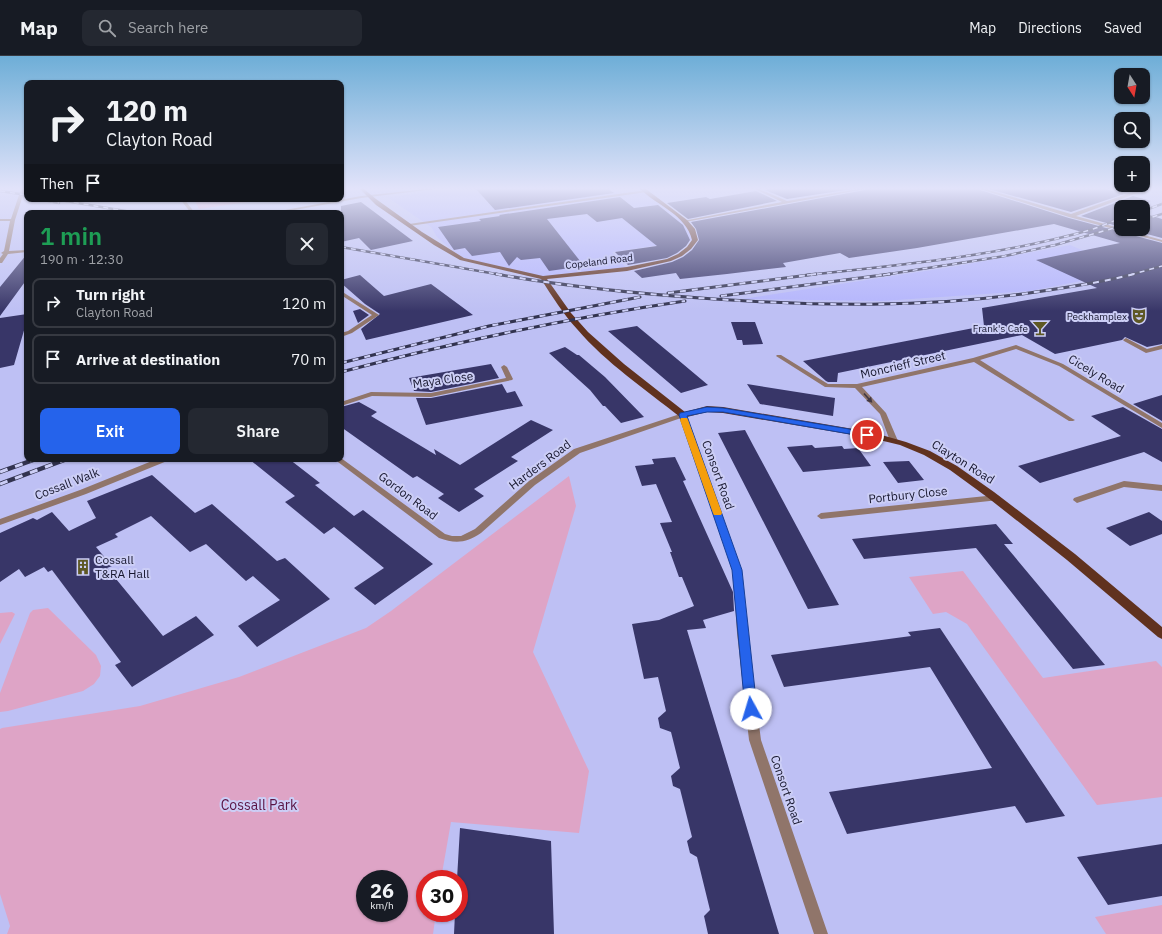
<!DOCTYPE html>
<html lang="en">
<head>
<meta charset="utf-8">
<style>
  :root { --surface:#171b24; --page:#242831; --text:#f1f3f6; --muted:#9ea1a6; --line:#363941; --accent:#2563eb }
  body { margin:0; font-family:"IBM Plex Sans",sans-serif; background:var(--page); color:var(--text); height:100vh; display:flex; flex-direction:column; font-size:15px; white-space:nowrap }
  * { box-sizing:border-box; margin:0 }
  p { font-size:13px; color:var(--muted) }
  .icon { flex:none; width:22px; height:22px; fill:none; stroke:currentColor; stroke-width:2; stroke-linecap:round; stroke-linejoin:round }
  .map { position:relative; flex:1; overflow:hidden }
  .sheet { position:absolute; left:24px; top:154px; width:320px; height:252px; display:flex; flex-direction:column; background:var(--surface); border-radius:8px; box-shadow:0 1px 3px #0004 }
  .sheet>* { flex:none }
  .top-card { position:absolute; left:24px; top:24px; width:320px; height:122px; border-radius:8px; box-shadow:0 1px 3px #0004; background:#171b24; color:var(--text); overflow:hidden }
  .needle { width:26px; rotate:169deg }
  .controls { position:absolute; left:1114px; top:12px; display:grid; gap:8px }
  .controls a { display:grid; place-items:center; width:36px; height:36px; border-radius:8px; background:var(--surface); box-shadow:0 1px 3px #0004; font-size:20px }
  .speed { position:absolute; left:356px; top:814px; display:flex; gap:8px; font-size:20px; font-weight:700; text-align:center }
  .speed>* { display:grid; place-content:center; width:52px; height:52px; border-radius:50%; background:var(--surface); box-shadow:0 1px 3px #0004; line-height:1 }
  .speed small { font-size:10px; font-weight:400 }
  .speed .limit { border:6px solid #d22; background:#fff; color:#111 }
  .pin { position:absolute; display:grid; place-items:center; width:34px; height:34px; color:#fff; margin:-17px; border:2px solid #fff; border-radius:50%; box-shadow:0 1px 4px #0007 }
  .me { position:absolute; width:44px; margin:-22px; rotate:354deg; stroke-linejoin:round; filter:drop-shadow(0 0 3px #0008) }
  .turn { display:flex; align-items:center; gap:14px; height:84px; padding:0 16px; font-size:18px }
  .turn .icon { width:52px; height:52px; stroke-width:2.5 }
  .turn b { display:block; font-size:28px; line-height:34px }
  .then { display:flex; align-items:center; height:38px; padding:0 16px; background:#0003; gap:8px; font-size:15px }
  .round { display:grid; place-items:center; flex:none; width:42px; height:42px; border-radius:8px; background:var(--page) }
  .headline { display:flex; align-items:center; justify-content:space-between; height:68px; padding:0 16px }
  h1 { font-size:24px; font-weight:600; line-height:30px; color:#1e9e55 }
  .button { display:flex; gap:8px; margin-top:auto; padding:8px 16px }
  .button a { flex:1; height:46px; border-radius:8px; background:var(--accent); color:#fff; font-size:16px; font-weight:600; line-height:46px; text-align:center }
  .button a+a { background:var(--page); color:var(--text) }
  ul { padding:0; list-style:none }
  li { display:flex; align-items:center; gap:12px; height:50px; margin:0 8px 6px; padding:0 8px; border:2px solid var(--line); border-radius:8px }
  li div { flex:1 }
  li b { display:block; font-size:15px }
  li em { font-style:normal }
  header { display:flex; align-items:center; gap:24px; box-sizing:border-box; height:56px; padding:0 20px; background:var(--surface); border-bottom:1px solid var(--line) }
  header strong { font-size:19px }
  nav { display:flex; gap:22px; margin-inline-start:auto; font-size:14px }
  .search { width:280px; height:36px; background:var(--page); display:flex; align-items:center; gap:10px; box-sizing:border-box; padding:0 14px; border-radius:8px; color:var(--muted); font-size:15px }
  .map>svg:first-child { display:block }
  .built { fill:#b3b4fc }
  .green { fill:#dea4c6; fill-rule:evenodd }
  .building { fill:#383668 }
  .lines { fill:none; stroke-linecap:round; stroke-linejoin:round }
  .street { fill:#90756a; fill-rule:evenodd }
  .primary { fill:#60321f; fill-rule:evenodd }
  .rail-far2-casing { stroke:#32334f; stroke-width:2.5 }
  .rail-far1-casing { stroke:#32334f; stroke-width:3 }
  .rail-casing { stroke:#32334f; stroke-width:4.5 }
  .rail-far2 { stroke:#cccef6; stroke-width:1.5; stroke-dasharray:5; stroke-linecap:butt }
  .rail-far1 { stroke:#cccef6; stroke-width:2; stroke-dasharray:6; stroke-linecap:butt }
  .rail { stroke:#cccef6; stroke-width:3; stroke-dasharray:8; stroke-linecap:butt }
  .oneway { fill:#413843 }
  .route { fill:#2563eb; stroke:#184099 }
  .slow { fill:#f59e0b }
  .labels { text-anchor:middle; stroke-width:4; stroke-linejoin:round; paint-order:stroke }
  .far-street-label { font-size:10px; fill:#17172e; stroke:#cccef6 }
  .far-poi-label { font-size:10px; fill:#17172e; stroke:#cccef6; text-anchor:end }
  .street-label { font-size:12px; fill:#17172e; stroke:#cccef6 }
  .poi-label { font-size:12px; fill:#17172e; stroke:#cccef6; text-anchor:start }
  .near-park-label { font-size:14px; fill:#5a1444; stroke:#cccef6 }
</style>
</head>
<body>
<header>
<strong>Map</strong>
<div class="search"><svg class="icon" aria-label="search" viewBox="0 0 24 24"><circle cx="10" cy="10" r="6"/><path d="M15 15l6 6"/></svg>Search here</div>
<nav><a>Map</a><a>Directions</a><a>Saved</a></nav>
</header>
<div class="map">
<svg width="1162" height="878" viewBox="0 0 1162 878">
  <rect width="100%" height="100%" fill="#bec0f4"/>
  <!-- built -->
  <path class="built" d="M454,133h160l7,5 25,-3 39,30 10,19 -83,12 15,17 -84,9 -81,-19 -25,-22 -6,-10 -44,-30z
    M1070,189l62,26 -102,20 -148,10 -139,-2 215,-33z"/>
  <!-- green -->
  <path class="green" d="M194,143h67l1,1 -63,9z
    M569,420l7,30 -43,146 56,119 -10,62 -128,-11 -10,57h-16v34h11l-3,21h-426l3,-8 -10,-32v-165l2,-1 138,-22 99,-29 127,-49 25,-17zM365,823h34v34h-34z
    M963,515l80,107 113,-17 6,6v130l-65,8 -130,-181 -21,-12 -13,2 -24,-37z
    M48,552l48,47 5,11 -1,10 -6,8 -11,7 -75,20 -8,1v-19l30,-80 3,-3z
    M12,556l3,2 -15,30v-31z
    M1162,849v29h-56l-11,-17z"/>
  <!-- building -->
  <path class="building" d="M476,133h132l6,4 -119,17z
    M772,133h80l-65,10 -22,-9z
    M866,133h113l1,1 89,28 93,25v101l-15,3 -22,-10 -3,3 -67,14 -33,-19 -184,38 -1,9h-9l-2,-1 -23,-20 181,-35 -2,-18 115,-20 -61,-28 84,-17 -66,-19 -137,24 -68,10 -9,-5 -57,10 3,4 -59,7 -47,5 -4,-6 -34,5 -8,-7 38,-9 11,-5 9,-7 7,-10 -3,-11 -5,-7 174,-32z
    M989,133h116l19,5 -53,18z
    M756,135l21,10 -89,18 -21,-16 39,-6 4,2z
    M1133,140l18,5 -16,6h-14v20l-40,-11z
    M620,141l14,11 24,-3 25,20 7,15 -4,6 -9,7 -10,5 -39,7 -13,-13 42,-6 -35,-28 -25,4 -10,-8 -40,5 37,47 -35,5 -9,-13 -19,2 -4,-3 -8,9 -9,-14 -28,4 -7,-8 -11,2 -16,-23 43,-6 -2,-2 21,-3 -1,-1z
    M361,146l52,39 -42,9 -12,-12 -18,4v-36z
    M1143,157l19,6v19l-34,-9h15z
    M27,198v25l-27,37v-29z
    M360,219l24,21 47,-12 42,31 -107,25 -5,-11 19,-15 -15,-10 -24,-21v-3z
    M360,253l9,6 -11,8 -5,-12z
    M27,258v6l-13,45 -14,3v-50z
    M731,266h24l8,22 -20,1 -1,-5h-5z
    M637,270l40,33 31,26 -27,8 -73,-62z
    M565,291l12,8h2l26,22 39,40 -23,6 -16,-17h-2l-13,-16 -41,-37z
    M491,308l8,14 -68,14 -17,-1 -5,-13z
    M502,328l5,9 8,-2 8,15 -97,19 -10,-27h15z
    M747,328l88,14 -2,18 -73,-12z
    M1162,339v26l-29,-17 16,-5z
    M359,346l18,10 -6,4 65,39 -2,-6 26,16 71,-45 22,10 -42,27 7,4 -44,28 10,7 -25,16 -21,-14 6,-4 -27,-18 -4,2 -72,-51v-20z
    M1123,351l39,22v33l-18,-10 -104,31 -22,-17 103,-30 -30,-20z
    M745,374l9,17 85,158 -31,4 -90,-176z
    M812,389l3,3 27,-2 2,3 14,-1 13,18 -68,6 -16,-25z
    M675,401l11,23 -3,1 50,111 1,19 -31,9 3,8 -19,2 92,304h-71l-4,-18 6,-6 -13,-53 -7,-4 -3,-12 5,-4 -12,-48 -7,-3 -2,-10 9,-8 -9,-36 -11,-4 -2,-10 8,-7 -8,-34 -14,2 -12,-55 27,-4 35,-14 -12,-29h-3l-9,-25h2l-12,-29 12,-1 -16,-38 -14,2 -7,-20 19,-2 -2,-5z
    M249,403h40l31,24 -5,2 39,31 9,-6 70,54 -58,41 -21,-17 30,-20 -50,-41 -10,7 -39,-32 10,-6z
    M909,405l15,19 -26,3 -15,-21z
    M152,419l43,38 17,-9 65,57 8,-3 45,41 -73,48 -19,-21 42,-26 -27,-24 -7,5 -40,-37 -16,8 -39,-36 -36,18 3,3 -22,10 16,19 -5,2 56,68 33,-20 18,19 -82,52 -17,-22 6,-3 -69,-92 -4,2 -4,-5 -19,10 -6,-8 -19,13v-49l33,-15 4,2 15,-8 17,19 27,-13 -9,-17z
    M1149,456l13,9v13l-32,12 -24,-18z
    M996,468l17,20h-9l101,121 -32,4 -97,-121 -112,11 -12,-20z
    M940,572l125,188 -39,7 -11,-17 -168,28 -18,-42 163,-24 -62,-101 -146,20 -13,-32 140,-19 -3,-4z
    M460,772l91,13 3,93h-100l1,-21h4v-34h-2z
    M1162,788v52l-54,9 -31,-48z"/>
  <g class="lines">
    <!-- street -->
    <path class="street" d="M21,133h4l-10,31 -6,31 18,-1v2l-19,2 -6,9h-2v-5l3,-4 -2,-1 3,-2 6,-30h-10v-2h11z
      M426,133h9l-74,9 -83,15h-9l92,-17z
      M755,133h4l28,12 72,-12h6l-180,33 -2,-1 99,-19z
      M980,133h5l86,25 70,-25h5l-1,1 -69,26 86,24v2l-93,-25z
      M646,134l1,2 -238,34 -2,-1 2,-1z
      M180,143h4l11,14h-4z
      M341,235l38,24 -27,18 -11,4v-4l7,-2 24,-16 -31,-20z
      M1126,282l21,11 15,-4v4l-16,4 -22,-12 -1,-1z
      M1016,289l47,19 99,59v5l-103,-62 -43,-17 -36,11 93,59 2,1 -2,1h-4l-95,-59 -112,25 24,26 12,28 -4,2 -4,-2 -10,-27 -25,-26 -30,-1 -49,-31 1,-1h4l47,29h29l116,-26z
      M504,309l3,2 6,12 -1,1 -81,17 -59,-1 -31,10v-4l30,-10 60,1 75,-15 -5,-11z
      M683,357l3,2 55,155 6,63 14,107 67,194h-14l-65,-194 -12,-107 -4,-63 -52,-152 -101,35 -45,32 -54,48c-14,10 -26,11 -42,5l-105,-79h7v-1l104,76 7,2h9l14,-7 54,-48 45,-32z
      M157,403h11l-1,2 -81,33 -86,31v-6l80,-29z
      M1124,425l38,4v6l-38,-4 -47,16 -4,-3 1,-2z
      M996,439l3,1 1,2 -1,2 -178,19 -4,-3 4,-3z"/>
    <!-- primary -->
    <path class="primary" d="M360,133h4l12,10 46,33 42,26 79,18 84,-9 40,-8 11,-5 9,-7 5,-7c-6,-25 -34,-34 -52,-51h6l41,31 8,9 3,11 -7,9 -9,7 -11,5 -44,10 -80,8 24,34 17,19 36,32 61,48 22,-6 16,1 148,25 35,10 24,9 27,15 37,26 81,62 87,73v12l-4,-2 -91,-77 -80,-63 -37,-27 -26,-15 -24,-10 -29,-7 -148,-25 -16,-1 -24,6 -3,-1c-35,-28 -74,-54 -103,-88 -14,-15 -25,-33 -36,-50l-81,-19 -26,-15 -58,-40z"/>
    <defs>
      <path id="rail-far2" d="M0,135l27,4
        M38,143l21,4
        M54,143l83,14
        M1143,155l19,-7
        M1143,164l19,-6
        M341,191l161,28
        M807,219c95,-10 191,-19 283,-45 10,-3 21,-8 31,-12
        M883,219l122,-19 50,-11 66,-19
        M1130,219l32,-9"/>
      <path id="rail-far1" d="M496,218c72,13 145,20 218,25 105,7 210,9 315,-6 35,-5 70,-10 105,-19
        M668,237l148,-19
        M721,240l169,-22
        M341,307l148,-37 151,-29
        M341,316c114,-30 228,-54 344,-71"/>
      <path id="rail" d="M0,416l36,-13
        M0,428l67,-25"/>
    </defs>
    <!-- rail-far2 casing -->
    <use href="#rail-far2" class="rail-far2-casing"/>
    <!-- rail-far1 casing -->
    <use href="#rail-far1" class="rail-far1-casing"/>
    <!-- rail casing -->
    <use href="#rail" class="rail-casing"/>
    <!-- rail-far2 -->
    <use href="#rail-far2" class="rail-far2"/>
    <!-- rail-far1 -->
    <use href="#rail-far1" class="rail-far1"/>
    <!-- rail -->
    <use href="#rail" class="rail"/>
  </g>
  <!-- one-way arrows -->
  <defs><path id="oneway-solid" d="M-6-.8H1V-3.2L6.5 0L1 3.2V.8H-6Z"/></defs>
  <use class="oneway" href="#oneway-solid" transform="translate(868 342) rotate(48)"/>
  <!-- sky -->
  <linearGradient id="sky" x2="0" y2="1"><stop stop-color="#6eaed7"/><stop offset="0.52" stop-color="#e2e3fa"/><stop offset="1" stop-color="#e2e3fa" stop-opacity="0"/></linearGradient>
  <rect width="1162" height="255" fill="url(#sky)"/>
  <!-- route -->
  <path class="route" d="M707,351l16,1 144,24 4,3 -4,2 -144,-25h-16l-20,4 55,154 15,139 -1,4 -5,2 -4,-2 -2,-4 -13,-139 -53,-155 1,-2z"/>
  <!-- slow -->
  <path class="slow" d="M681,362h6l1,2 34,93 -1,2h-7l-1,-2 -33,-93z"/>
  <!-- icons -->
  <defs>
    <symbol id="theatre-bare" viewBox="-9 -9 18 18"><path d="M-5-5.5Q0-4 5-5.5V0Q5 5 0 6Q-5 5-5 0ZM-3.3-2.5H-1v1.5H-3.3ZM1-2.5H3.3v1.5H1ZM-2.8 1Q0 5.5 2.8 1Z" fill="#5e5824" stroke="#cccef6" stroke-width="2.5" paint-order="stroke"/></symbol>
    <symbol id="bar-bare" viewBox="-9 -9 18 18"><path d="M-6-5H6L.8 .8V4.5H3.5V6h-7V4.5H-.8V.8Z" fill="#5e5824" stroke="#cccef6" stroke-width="2.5" paint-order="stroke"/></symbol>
    <symbol id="building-bare" viewBox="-9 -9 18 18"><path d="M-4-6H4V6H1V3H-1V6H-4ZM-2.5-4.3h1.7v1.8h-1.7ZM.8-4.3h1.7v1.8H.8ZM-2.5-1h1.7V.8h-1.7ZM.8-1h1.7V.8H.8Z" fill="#5e5824" stroke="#cccef6" stroke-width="2.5" paint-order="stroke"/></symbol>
  </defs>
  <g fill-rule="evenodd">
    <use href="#theatre-bare" x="1128" y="249" width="22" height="22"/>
    <use href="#bar-bare" x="1029" y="261" width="22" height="22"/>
    <use href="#building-bare" x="72" y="500" width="22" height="22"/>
  </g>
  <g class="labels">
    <!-- far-street labels -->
    <g class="far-street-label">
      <text transform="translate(599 205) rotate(-7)" y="4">Copeland Road</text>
    </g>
    <!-- far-poi labels -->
    <g class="far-poi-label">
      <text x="1127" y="264">Peckhamplex</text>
      <text x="1028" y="276">Frank's Cafe</text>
    </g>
    <!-- street labels -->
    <g class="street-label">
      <text transform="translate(903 309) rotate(-13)" y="4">Moncrieff Street</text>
      <text transform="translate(1096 318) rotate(31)" y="4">Cicely Road</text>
      <text transform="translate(443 324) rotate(-8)" y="4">Maya Close</text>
      <text transform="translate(963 406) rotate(32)" y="4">Clayton Road</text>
      <text transform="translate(540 409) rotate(-37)" y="4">Harders Road</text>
      <text transform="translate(718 419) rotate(70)" y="4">Consort Road</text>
      <text transform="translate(67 428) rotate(-21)" y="4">Cossall Walk</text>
      <text transform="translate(908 439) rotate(-6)" y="4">Portbury Close</text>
      <text transform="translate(408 440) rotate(37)" y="4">Gordon Road</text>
      <text transform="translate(786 734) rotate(71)" y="4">Consort Road</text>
    </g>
    <!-- poi labels -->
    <g class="poi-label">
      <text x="95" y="508">Cossall<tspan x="95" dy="14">T&amp;RA Hall</tspan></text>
    </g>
    <!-- near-park labels -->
    <g class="near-park-label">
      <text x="259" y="754">Cossall Park</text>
    </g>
  </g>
</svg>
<div class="controls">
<a><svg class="needle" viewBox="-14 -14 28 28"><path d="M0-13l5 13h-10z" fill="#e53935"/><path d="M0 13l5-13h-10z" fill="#9ea1a6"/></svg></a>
<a><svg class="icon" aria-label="search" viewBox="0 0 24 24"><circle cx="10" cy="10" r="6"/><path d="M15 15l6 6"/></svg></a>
<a>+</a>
<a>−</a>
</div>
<div class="speed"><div>26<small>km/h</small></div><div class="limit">30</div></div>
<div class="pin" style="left:867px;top:379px;background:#d93025"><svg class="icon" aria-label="arrive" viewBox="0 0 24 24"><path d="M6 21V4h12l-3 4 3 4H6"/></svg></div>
<svg class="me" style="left:751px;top:653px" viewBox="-20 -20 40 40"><circle r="19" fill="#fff"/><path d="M0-13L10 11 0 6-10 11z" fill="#2563eb"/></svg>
<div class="top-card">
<div class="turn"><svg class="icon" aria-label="right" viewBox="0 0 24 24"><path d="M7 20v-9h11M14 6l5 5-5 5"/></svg><div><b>120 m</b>Clayton Road</div></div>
<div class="then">Then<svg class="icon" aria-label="arrive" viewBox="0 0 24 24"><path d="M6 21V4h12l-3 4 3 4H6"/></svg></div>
</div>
<section class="sheet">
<div class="headline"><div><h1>1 min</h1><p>190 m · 12:30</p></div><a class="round"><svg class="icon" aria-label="close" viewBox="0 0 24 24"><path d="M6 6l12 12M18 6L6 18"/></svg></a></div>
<ul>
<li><svg class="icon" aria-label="right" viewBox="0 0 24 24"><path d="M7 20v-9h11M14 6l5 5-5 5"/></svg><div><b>Turn right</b><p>Clayton Road</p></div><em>120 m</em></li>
<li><svg class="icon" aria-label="arrive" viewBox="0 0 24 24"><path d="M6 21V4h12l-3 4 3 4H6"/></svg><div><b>Arrive at destination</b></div><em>70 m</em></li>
</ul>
<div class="button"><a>Exit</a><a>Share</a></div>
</section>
</div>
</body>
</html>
